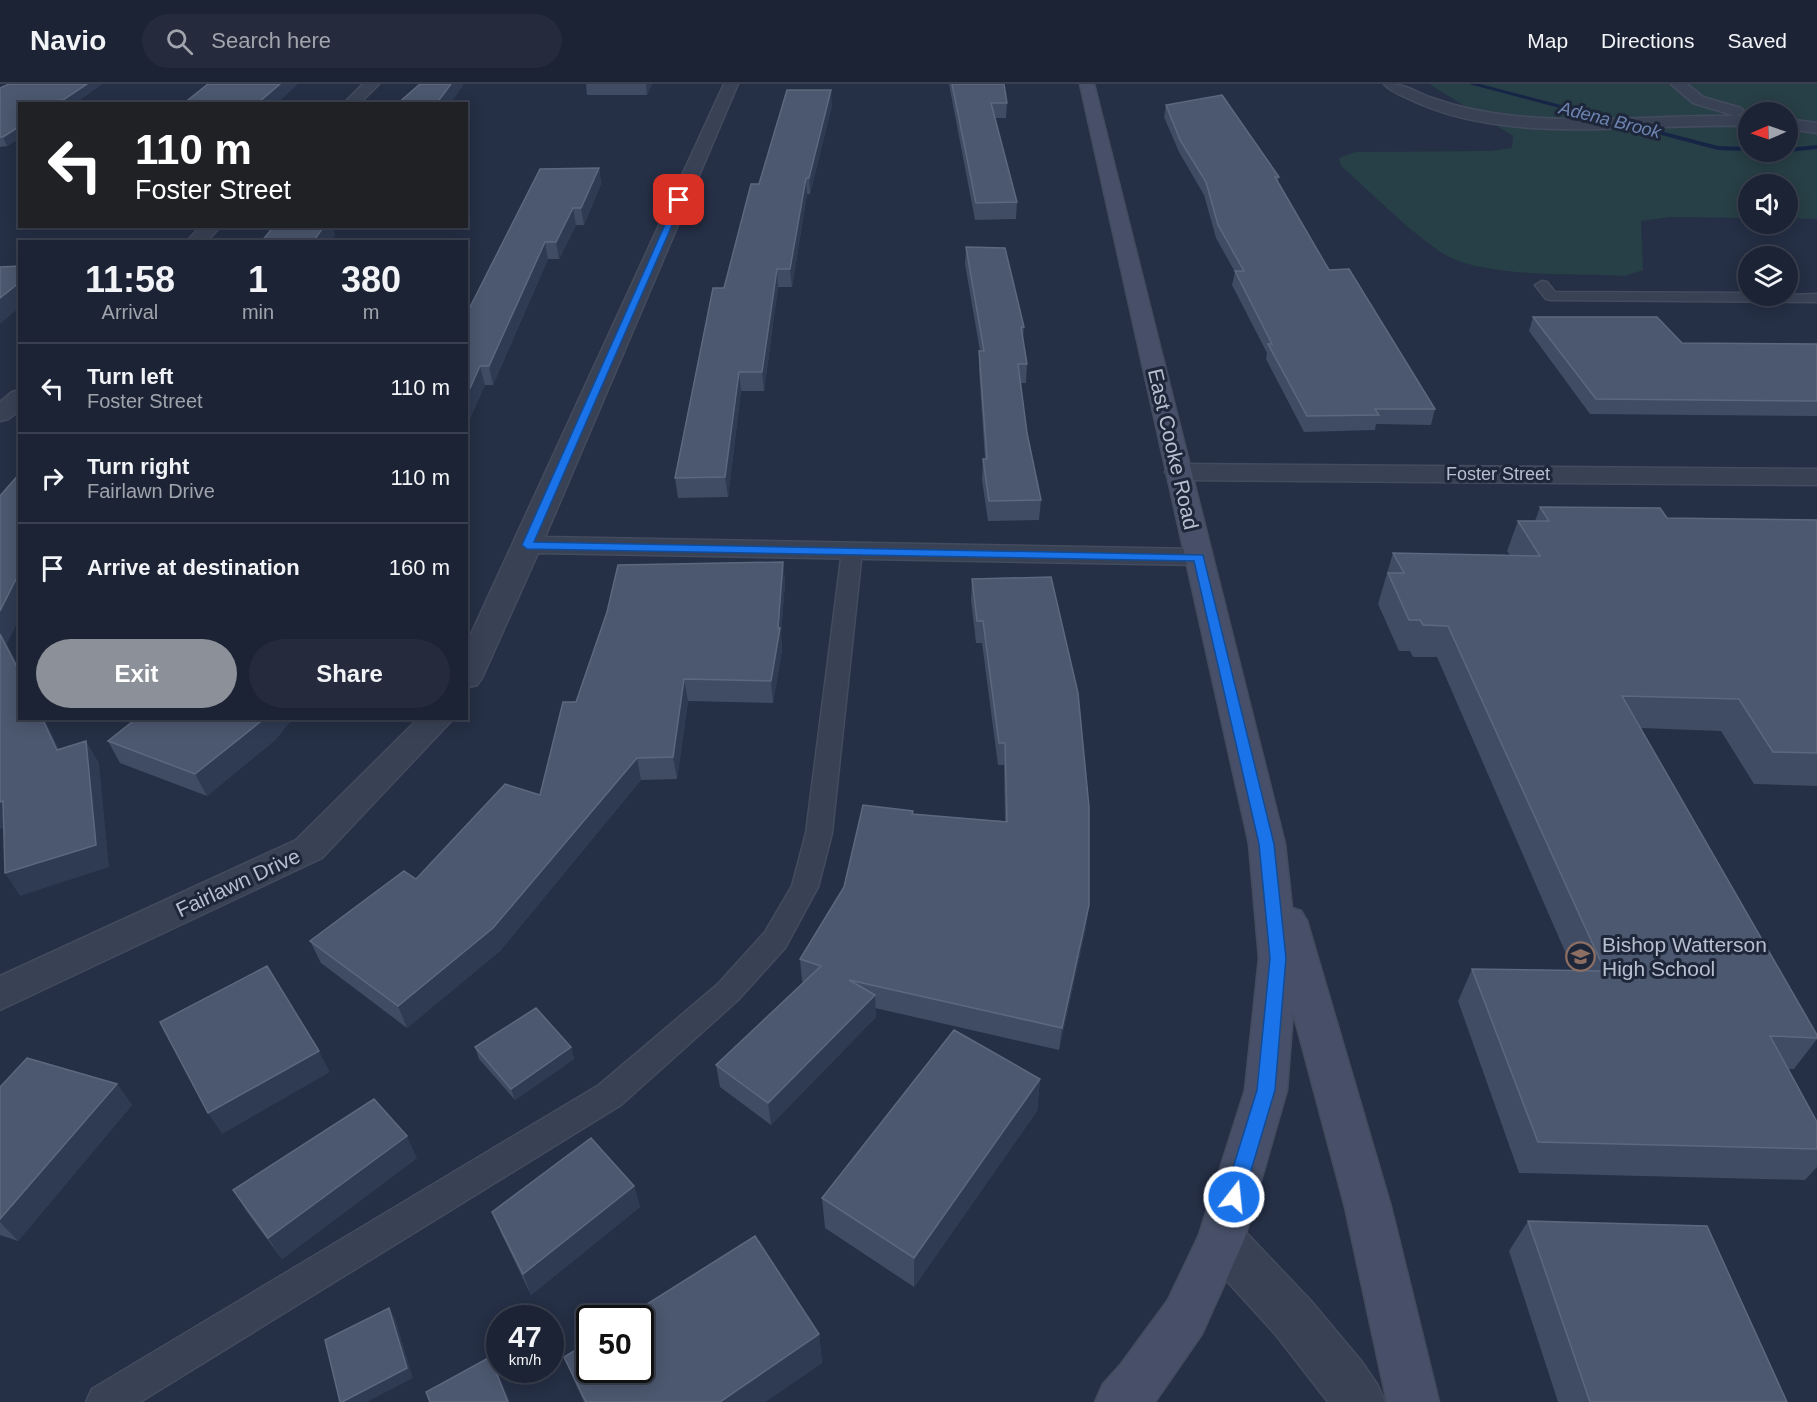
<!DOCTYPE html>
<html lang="en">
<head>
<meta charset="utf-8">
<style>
  :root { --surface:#1c2334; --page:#252b3c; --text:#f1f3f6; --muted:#a0a4ac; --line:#3a404f; --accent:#8c9099 }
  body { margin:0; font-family:Arial,sans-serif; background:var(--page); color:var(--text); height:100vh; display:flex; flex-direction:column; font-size:22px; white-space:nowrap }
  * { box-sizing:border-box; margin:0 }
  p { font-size:20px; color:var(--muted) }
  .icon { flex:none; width:33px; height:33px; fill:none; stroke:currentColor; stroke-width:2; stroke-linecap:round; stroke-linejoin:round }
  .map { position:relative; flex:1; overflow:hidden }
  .panel { position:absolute; left:18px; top:156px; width:450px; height:480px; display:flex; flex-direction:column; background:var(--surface); border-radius:0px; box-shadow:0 3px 15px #0003,0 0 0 2px var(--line) }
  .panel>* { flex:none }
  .guide { position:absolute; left:18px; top:18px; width:450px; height:126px; border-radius:0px; box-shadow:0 3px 15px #0003,0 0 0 2px var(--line); background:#202124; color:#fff; overflow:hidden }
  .needle { width:39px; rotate:268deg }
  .tools { position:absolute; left:1738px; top:18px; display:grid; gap:12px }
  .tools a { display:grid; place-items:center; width:60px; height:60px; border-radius:50%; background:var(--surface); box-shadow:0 3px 15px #0003,0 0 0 2px var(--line); font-size:30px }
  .speed { position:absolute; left:486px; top:1221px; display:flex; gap:12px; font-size:30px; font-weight:700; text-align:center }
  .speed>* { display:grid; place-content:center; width:78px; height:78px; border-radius:50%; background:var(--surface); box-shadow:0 3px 15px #0003,0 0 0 2px var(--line); line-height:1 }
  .speed small { font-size:15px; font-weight:400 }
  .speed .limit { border:3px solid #111; border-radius:9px; background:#fff; color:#111 }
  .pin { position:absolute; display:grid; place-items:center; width:51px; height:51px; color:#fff; margin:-26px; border-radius:12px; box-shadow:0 3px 9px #0006 }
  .me { position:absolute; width:66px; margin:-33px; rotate:16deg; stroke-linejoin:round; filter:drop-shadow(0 0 4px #0008) }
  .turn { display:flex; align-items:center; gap:21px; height:126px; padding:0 18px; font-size:27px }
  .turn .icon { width:78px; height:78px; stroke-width:2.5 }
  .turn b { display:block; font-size:42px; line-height:51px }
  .eta { display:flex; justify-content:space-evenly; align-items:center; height:102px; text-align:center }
  .eta b { font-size:36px; font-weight:700; line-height:42px }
  .primary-button { display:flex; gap:12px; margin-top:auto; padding:12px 18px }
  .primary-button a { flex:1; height:69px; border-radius:36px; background:var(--accent); color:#fff; font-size:24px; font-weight:700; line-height:69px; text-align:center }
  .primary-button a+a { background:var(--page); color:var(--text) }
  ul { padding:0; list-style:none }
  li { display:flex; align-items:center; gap:18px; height:90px; padding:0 18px; border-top:2px solid var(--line) }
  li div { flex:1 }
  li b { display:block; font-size:22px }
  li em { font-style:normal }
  header { display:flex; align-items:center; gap:36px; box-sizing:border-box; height:84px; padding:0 30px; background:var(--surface); border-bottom:2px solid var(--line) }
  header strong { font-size:28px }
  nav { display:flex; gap:33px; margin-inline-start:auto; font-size:21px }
  .search { width:420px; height:54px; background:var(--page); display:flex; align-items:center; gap:15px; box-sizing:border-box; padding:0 21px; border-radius:33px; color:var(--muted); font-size:22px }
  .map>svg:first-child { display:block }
  .green { fill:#273f46; fill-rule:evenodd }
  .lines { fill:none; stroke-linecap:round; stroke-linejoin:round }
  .stream { fill:#162445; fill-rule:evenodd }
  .service-casing { stroke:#434b5e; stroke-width:3 }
  .minor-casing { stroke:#434b5e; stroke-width:3 }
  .secondary-casing { stroke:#434b5e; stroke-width:3 }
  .service { fill:#394255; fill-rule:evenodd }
  .minor { fill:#394255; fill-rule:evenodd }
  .secondary { fill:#475068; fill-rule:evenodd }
  .wall { fill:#3f4c64 }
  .shaded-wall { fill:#2f3b53 }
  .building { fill:#4c586f; stroke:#5d687e; stroke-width:1.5 }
  .route { fill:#1a73e8; stroke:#114b97; stroke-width:1.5 }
  .labels { text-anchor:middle; stroke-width:6; stroke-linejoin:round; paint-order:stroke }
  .far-water-label { font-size:18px; font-style:italic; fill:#6d83b0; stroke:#1e273a }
  .far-street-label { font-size:18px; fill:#b7bece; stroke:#1e273a }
  .street-label { font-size:21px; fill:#b7bece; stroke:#1e273a }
  .poi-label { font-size:21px; fill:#b7bece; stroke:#1e273a; text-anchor:start }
</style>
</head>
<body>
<header>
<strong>Navio</strong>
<div class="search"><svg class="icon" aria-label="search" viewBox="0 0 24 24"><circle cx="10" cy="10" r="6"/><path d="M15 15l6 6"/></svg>Search here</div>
<nav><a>Map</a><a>Directions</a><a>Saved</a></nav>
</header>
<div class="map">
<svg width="1817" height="1318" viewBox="0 0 1817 1318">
  <rect width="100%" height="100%" fill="#252f45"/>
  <!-- green -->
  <path class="green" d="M1429,0h388v135l-29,-1v-34h-39v34l-78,-1 -30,4 2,49 -18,6c-49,-3 -147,3 -186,-25 -35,-24 -66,-57 -98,-85l-2,-8 17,-6 134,-1 22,-3 1,-12zM1749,28h39v40h-39z"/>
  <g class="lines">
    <!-- stream -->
    <path class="stream" d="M1469,0h11l238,62 31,1v4l-31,-1z
      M1817,61v4l-29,3h-3h3v-4z"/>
    <defs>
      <path id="service" d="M1542,197l5,1 8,10 194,1v3l68,-2v8l-266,-2 -5,-1 -11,-14z
        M852,461l7,2 3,4 -30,282 -14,54 -33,61 -47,52 -117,105 -481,297h-54l6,-13 507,-304 119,-101 47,-52 27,-46 14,-53 36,-282 3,-4z"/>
      <path id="minor" d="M363,0h16l-20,20h-16z
        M724,0h14l-193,453 654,12 10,2 4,6 -4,6 -10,2 -661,-12 -56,125 -5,7 -11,3v-43z
        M1384,0c26,0 29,8 51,15 23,8 47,13 72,16 80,10 162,-1 242,1v10c-108,-4 -243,22 -342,-28 -8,-4 -18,-7 -23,-14z
        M1671,0h16l16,13 38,11 3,3 -8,5 -43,-13z
        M1788,35l29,4v10l-29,-4z
        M201,142h20l-15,16h-20z
        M20,306v20l-12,9 -8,2v-19l12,-10z
        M1178,380l639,5v16l-639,-5 -9,-3 -4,-5 4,-5z
        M419,634h35l-132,140 -322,152v-34l296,-136z
        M1221,1134l17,6 73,77 51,61 15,22 8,18h-57l-52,-67 -72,-79 -6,-16 6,-16z"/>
      <path id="secondary" d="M1080,0h14l191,760 7,64 9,3 6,10 84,286 48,195h-52l-42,-195 -52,-195 -6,78 -43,150 -42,94 -47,68h-60l8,-18 18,-20 47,-64 31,-65 46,-145 14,-132 -10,-114z"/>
    </defs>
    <!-- service casing -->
    <use href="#service" class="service-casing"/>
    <!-- minor casing -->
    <use href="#minor" class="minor-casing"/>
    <!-- secondary casing -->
    <use href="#secondary" class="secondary-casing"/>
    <!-- service -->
    <use href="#service" class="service"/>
    <!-- minor -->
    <use href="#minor" class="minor"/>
    <!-- secondary -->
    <use href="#secondary" class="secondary"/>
  </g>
  <!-- wall -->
  <path class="wall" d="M9,0h93l-28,20h-54v34l-13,8 -7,1v-59z
    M586,0h66l-5,11h-60z
    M949,0h55l3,19 -1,15h-11l22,84 -1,17 -41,1z
    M832,21l-22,89h-3l-15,93h-14l-14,104h-23l-13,106 -50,1 -3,-20 49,-190 35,-104z
    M1166,21l113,72 -1,5 51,88 106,139 -4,16 -55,-1 -1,6 -71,2 -38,-73 1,-6 -35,-68 3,-13 -19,-34 -12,-43 -25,-43 -15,-35z
    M599,84l2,16 -17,41h-8l-17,34h-11l-55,126h-8l-19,42v-112z
    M966,163l58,80 -1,12 4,25 -1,19h-5l6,50 14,67 -2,20 -51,1 -6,-41 1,-21h2l-6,-89 1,-19 -15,-87z
    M1533,233l149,26 135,1v72l-227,-2 -61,-83z
    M1540,423l127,11 150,2v266l-63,-2 -33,-53 -81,-3 177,307v4l-23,30h-6l29,53v45l-12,13 -286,-7 -61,-172 14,-32 101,1 -136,-313h-24l-3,-6h-11l-21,-47 15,-51 117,2 -3,-4 11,-30h17z
    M783,478l2,21 -4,50 1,17 -9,53 -85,-2 -11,78 -36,1 -141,171 -93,77 -86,-65 -11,-22 106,-62 124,-84 36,-93z
    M972,495l114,349 -27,122 -184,-42 1,9 -105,108 -51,-38 -4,-22 88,-83 -2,-1 -2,-22 113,-145 92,7 -1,-56h-6l-16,-122h-6l-5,-43z
    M137,634h156l-18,22 -68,56 -87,-33 -12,-22z
    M475,963h96l3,12 -59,41 -36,-41z
    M1040,995l-3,32 -123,176 -89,-59 -3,-30z
    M117,1000l15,21 -114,136 -18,-6v-148z
    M417,1074l-135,101 -35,-47 -14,-22z
    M634,1102l6,21 -109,88 -30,-62 -9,-21z
    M1528,1137l259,181h-229l-49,-151z
    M819,1250l3,29 -57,39h-181l-8,-17 -12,-28z"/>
  <!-- shaded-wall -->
  <path class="shaded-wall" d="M87,0h15l-28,20h-10l-1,-4z
    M280,0h18l-21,20h-17l-1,-2z
    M451,0h12v2l-13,18h-14z
    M646,0h6l-5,11z
    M831,6l1,15 -22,89 -1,-16z
    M20,42v12l-13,8 -4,-9z
    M599,84l2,16 -17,41 -3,-17z
    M806,94l1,16 -15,93 -2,-18z
    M573,124l3,17 -17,34 -3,-17z
    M324,142h14l-4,5 1,5 -4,6h-18z
    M545,158l3,17 -55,126 -4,-19z
    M777,185l1,18 -14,104 -2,-19z
    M20,198v25l-20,17v-26z
    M480,282l5,19 -19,42v-30z
    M739,288l2,19 -13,106 -3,-20z
    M783,478l2,21 -4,50 1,17 -9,53 -2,-22 7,-53z
    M20,487v46l-13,27 13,25v4l-20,-39v-23z
    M684,595l4,22 -11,78 -4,-22z
    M42,634h2l26,54 -13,-22z
    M265,634h28l-18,22 -68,56 -12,-22z
    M86,657l13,22 10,104 -89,29 -15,-23z
    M637,674l4,22 -141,171 -93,77 -9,-22z
    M3,717l14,23 -17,5v-27z
    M1089,821l-3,23 -27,122 3,-22z
    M875,911l1,22 -105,108 -3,-22z
    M571,963l3,12 -59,41 -4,-11z
    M319,967l11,21 -108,62 -14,-21z
    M1040,995l-3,32 -123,176v-29z
    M117,1000l15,21 -114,136 -18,-19v-3z
    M407,1052l10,22 -135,101 -14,-21z
    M634,1102l6,21 -109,88 -8,-21z
    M389,1224l6,10 18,60 -46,24h-25z
    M819,1250l3,29 -57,39h-45z
    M490,1273l9,19 11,26h-2z"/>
  <!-- building -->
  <path class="building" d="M9,0h78l-24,16h-5l-5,4h-33v22l-17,11h-3v-49z
    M208,0h72l-21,18h-8l-2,2h-66z
    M420,0h31l-15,20h-39z
    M952,0h52l3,19h-16l26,99 -41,1z
    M787,6h44l-22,88h-3l-16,91h-13l-15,103h-23l-14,105 -50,1 38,-190h11l27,-104h8z
    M1222,11l57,82h-4l54,93 20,-1 86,140h-60l4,6 -72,1 -39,-72h4l-37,-73h9l-26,-46 -12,-43 -26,-42 -14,-35z
    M599,84l-18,40h-8l-17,34h-11l-56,124h-9l-14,31v-82l74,-146z
    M274,142h50l-11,16h-52z
    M966,163l39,1 19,79h-3l6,37h-9l9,69 14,67 -52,1 -6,-42h4l-8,-108h5z
    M20,182v16l-20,16v-31z
    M1533,233h124l25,26 135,1v57l-221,-2z
    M20,389v98l-20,40v-115z
    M1540,423l120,1 7,10 150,2v233l-44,-1 -34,-53 -117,-3 195,339v3l-47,-2 47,86v27l-279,-7 -66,-173 133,2 -157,-345 -25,-1 -3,-5h-11l-21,-47h16l-11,-20 147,3 -22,-35h31z
    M783,478l-5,66h2l-9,53 -87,-2 -11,78 -36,1 -144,170 -95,78 -88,-65 94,-70 12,8 89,-95 35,11 23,-93h13l31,-90 11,-47z
    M1051,493l27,116 11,114v98l-27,123 -213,-48 26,15 -107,108 -52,-38 105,-99 -21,-7 44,-72 19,-82 50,6 -1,3 95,8 -2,-79h-6l-16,-122h-6l-5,-42z
    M0,550l20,39v45h22l15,32 29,-9 10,104 -91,28 -2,-72 -3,1z
    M137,634h128l-70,56 -87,-33z
    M267,882l52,85 -111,62 -48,-91z
    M536,924l35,39 -60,42 -36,-42z
    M954,946l86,49 -126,179 -92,-60z
    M27,974l90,26 -117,135v-132z
    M374,1015l33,37 -139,102 -35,-48z
    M591,1054l43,48 -111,88 -31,-62z
    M1528,1137l179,5 80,176h-197z
    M755,1152l64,98 -99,68h-134l-22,-45 26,-16v29h50v-52h-15z
    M389,1224l18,60 -65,34h-2l-15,-62z
    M490,1273l18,45h-78l-4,-10z"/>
  <!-- route -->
  <path class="route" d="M679,114l4,2 -149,342 669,13 71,289 12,114 -11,132 -34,114 -7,2 -7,-2 -3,-7 33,-107 13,-132 -11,-114 -65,-283 -667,-12 -5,-4 154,-345z"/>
  <!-- icons -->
  <defs>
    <symbol id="school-ring" viewBox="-11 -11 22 22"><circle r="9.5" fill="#1e273a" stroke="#8d6e63" stroke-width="1.5"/><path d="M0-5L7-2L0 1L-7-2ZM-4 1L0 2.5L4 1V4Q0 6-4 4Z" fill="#8d6e63"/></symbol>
  </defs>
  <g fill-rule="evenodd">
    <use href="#school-ring" x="1564" y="856" width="33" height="33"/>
  </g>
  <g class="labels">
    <!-- far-water labels -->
    <g class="far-water-label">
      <text transform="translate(1610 36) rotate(14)" y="6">Adena Brook</text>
    </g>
    <!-- far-street labels -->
    <g class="far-street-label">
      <text x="1498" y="396">Foster Street</text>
    </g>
    <!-- street labels -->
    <g class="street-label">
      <text transform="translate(1173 365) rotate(77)" y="7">East Cooke Road</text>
      <text transform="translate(238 799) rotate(-25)" y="7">Fairlawn Drive</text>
    </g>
    <!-- poi labels -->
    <g class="poi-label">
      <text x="1602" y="868">Bishop Watterson<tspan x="1602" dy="24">High School</tspan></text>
    </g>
  </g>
</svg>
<div class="tools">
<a><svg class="needle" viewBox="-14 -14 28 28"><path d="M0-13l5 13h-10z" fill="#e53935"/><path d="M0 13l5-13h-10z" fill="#a0a4ac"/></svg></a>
<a><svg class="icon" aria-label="sound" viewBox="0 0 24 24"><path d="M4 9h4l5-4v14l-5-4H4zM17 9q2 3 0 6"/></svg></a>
<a><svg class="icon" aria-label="layers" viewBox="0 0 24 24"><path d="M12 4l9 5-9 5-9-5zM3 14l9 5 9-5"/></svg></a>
</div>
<div class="speed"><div>47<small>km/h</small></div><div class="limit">50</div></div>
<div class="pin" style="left:679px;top:116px;background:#d93025"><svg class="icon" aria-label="arrive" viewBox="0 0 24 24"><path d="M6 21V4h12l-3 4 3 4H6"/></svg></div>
<svg class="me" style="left:1234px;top:1113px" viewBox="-20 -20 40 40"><circle r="17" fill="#1a73e8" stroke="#fff" stroke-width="3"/><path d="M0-11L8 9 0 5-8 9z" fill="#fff"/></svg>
<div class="guide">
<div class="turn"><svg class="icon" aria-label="left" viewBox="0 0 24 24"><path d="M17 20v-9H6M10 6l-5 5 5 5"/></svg><div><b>110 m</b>Foster Street</div></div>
</div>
<section class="panel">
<div class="eta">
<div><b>11:58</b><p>Arrival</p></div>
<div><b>1</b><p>min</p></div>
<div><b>380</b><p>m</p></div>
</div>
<ul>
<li><svg class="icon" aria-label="left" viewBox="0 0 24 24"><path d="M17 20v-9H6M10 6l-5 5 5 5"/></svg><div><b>Turn left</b><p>Foster Street</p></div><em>110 m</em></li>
<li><svg class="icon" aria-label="right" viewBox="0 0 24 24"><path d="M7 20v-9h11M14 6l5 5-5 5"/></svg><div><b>Turn right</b><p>Fairlawn Drive</p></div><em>110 m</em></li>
<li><svg class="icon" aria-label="arrive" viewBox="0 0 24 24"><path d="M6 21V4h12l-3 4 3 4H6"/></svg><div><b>Arrive at destination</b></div><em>160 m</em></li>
</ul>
<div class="primary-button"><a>Exit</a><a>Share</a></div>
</section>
</div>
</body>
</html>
